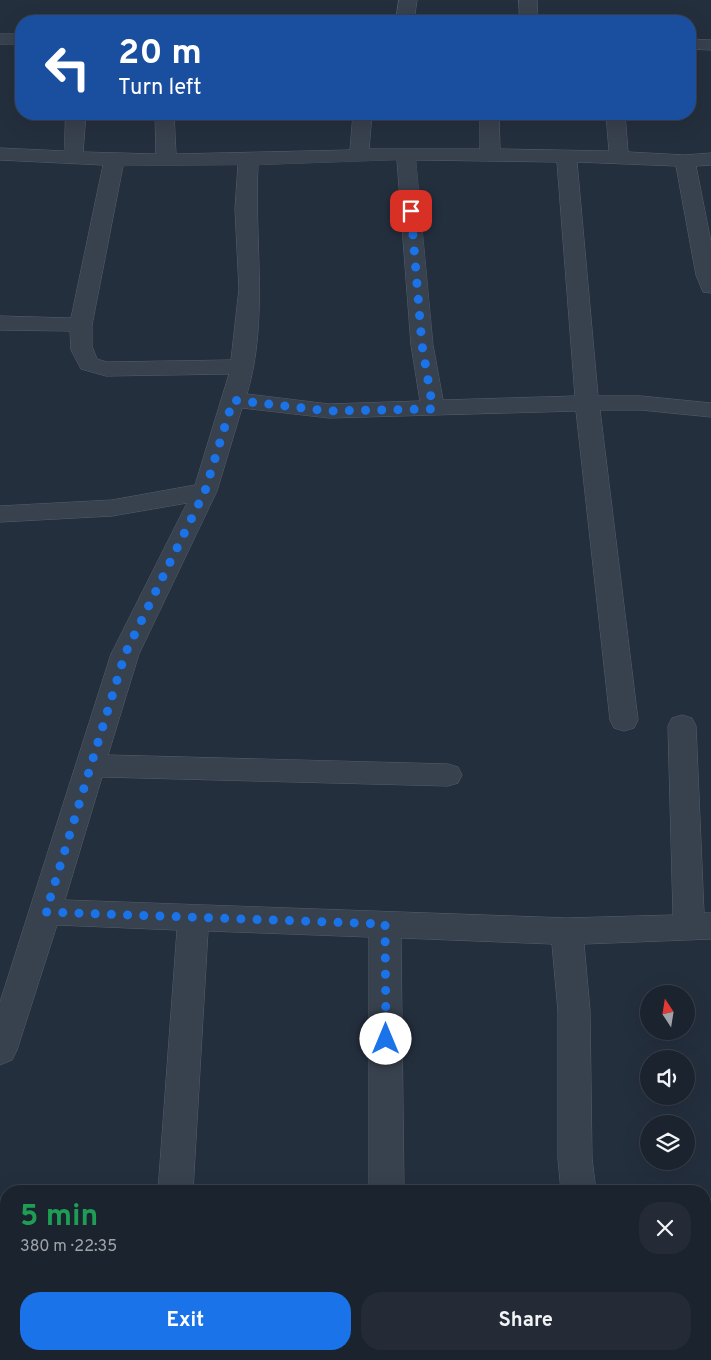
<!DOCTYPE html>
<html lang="en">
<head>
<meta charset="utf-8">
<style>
  :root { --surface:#1b232e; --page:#242b36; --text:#f1f3f6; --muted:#a0a4aa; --line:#39404a; --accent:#1a73e8 }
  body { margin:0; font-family:Overpass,sans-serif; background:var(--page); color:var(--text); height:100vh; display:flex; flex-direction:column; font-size:19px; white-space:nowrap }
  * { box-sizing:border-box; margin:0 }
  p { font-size:16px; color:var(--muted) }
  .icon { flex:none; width:28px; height:28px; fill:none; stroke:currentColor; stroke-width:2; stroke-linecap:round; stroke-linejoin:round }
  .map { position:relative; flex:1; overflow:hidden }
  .panel { position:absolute; left:0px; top:1185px; width:711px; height:175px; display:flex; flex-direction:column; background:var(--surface); border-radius:20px 20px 0 0; box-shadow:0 5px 20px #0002,0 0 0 1px var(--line) }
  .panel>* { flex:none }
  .top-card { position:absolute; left:15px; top:15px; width:681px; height:105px; border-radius:20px; box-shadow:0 5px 20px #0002,0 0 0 1px var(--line); background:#1a4fa0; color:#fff; overflow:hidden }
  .needle { width:32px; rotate:348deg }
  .fabs { position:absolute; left:640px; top:985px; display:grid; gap:10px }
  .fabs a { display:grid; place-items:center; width:55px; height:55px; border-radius:50%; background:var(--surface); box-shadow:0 5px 20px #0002,0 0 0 1px var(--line); font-size:25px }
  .pin { position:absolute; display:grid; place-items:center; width:42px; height:42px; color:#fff; margin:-21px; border-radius:10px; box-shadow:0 2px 8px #0006 }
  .me { position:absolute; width:55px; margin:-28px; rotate:0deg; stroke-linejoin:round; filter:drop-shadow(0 0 4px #0008) }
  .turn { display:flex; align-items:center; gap:18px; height:105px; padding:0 20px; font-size:22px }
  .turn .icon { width:65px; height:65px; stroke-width:2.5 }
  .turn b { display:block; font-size:35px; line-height:42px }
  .round { display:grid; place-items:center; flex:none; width:52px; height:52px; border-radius:20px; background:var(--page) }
  .headline { display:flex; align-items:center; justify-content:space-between; height:85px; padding:0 20px }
  h1 { font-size:30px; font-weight:700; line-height:38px; color:#1e9e55 }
  .cta { display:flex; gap:10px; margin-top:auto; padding:10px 20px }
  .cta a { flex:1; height:58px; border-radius:20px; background:var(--accent); color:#fff; font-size:20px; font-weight:700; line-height:58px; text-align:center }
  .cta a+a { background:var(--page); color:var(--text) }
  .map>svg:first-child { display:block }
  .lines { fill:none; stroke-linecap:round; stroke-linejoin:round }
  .minor-casing { stroke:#565f6c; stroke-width:1 }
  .minor { fill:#38414e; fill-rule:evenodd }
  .route { stroke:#1a73e8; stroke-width:9; stroke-dasharray:0 16.2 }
</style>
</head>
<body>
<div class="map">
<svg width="711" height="1360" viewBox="0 0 711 1360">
  <rect width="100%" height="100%" fill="#242f3e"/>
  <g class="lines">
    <defs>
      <path id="minor" d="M399,0h18l-3,21h-18z
        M519,0h18l1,21h-18z
        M0,34h21v10h-21z
        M690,39l21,1v10l-21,-1z
        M66,114h20l-3,38 73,2 -1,-40h19l2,40 174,-4 3,-36h19l-3,35h111v-35h19l1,35 109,2 -3,-37h19l3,38 57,3 26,-2v12l-15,1 15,76v51l-8,-1 -7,-17 -20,-109 -99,-4 21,234h43l70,7v14l-70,-7h-41l38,310 -4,8 -10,3 -10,-3 -4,-8 -34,-309 -247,7 -87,-10 -25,83 -78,163 -31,101 340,9 10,3 4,8 -4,8 -10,3 -346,-9 -37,123 502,18 106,-3 -5,-189 4,-8 10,-3 10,3 4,8 8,187h7v26l-127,5 6,67 2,148 4,32h-35l-3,-32v-148l-6,-67 -151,-6 3,253h-35v-254l-161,-6 -15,260h-35l19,-261 -120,-5 -40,125 -5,10 -12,5v-63l111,-348 76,-151 -75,13 -112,6v-16l112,-6 83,-15 34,-111 -123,2 -25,-7 -10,-19 -1,-19 -70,-1v-14l71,2 32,-153 -103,-5v-12l64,3zM397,160l14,185 9,56 -91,3 -82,-10c22,-74 7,-153 11,-229zM416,160l141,2 18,234 -132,4 -10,-55zM238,165l-3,44 4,80 -8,71 -124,2 -10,-3 -5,-13v-21l31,-159z
        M147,1354h38v6h-38z
        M369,1354h38v6h-38z
        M578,1354h38v6h-38z"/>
    </defs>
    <!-- minor casing -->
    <use href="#minor" class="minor-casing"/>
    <!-- minor -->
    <use href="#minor" class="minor"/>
  </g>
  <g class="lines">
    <!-- route -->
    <path class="route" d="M386,1039l-1,-115 -339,-12 79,-258 80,-163 28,-91 96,11 104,-2 -11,-64 -11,-134"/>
  </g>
</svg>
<div class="fabs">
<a><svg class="needle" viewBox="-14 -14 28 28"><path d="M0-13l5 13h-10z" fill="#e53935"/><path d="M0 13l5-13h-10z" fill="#a0a4aa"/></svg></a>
<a><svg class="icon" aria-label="sound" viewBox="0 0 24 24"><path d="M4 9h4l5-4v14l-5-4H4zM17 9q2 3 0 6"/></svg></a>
<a><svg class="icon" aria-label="layers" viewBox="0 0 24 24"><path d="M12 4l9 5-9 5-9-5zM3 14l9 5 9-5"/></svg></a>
</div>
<div class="pin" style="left:411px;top:211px;background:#d93025"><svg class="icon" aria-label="arrive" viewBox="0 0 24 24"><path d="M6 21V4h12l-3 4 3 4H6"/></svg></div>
<svg class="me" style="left:386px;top:1039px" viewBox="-20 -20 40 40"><circle r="19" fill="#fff"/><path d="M0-13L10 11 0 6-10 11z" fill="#1a73e8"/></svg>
<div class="top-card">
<div class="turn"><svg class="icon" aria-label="left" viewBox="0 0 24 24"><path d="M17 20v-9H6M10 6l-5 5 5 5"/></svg><div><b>20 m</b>Turn left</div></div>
</div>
<section class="panel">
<div class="headline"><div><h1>5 min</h1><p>380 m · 22:35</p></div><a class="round"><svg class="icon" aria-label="close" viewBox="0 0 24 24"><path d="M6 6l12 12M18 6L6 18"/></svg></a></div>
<div class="cta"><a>Exit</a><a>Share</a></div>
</section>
</div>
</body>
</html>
